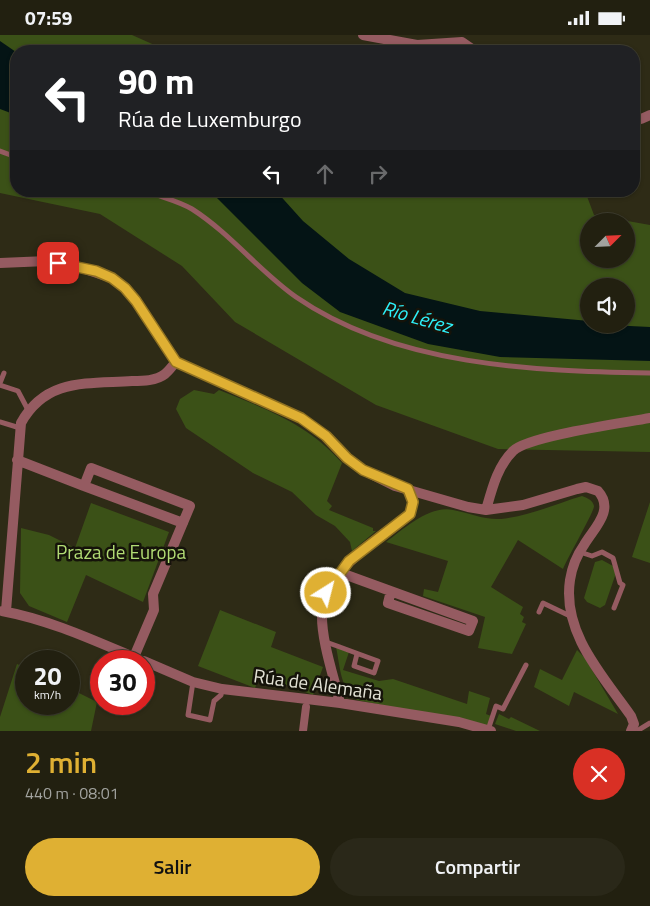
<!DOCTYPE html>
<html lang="es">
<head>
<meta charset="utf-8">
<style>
  :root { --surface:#222010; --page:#2a2819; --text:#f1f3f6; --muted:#a2a39f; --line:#3f3e30; --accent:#dfb033 }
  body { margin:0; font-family:"Titillium Web",sans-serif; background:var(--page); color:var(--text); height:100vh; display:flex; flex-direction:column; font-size:19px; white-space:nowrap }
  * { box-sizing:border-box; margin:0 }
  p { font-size:16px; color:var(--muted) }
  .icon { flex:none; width:28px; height:28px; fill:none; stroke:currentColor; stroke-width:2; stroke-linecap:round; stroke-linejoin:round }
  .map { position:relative; height:696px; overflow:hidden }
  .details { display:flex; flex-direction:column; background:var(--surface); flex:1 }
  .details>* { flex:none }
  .banner { position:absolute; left:10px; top:10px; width:630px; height:152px; border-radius:20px; box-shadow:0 1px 4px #0004,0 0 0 1px var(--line); background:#202124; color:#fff; overflow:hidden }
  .needle { width:32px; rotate:66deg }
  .fabs { position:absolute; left:580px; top:178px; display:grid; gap:10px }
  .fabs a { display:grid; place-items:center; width:55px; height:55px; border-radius:50%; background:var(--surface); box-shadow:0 1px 4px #0004,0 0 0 1px var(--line); font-size:25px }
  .speed { position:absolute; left:15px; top:615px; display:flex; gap:10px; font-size:25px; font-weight:700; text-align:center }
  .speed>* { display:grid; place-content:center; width:65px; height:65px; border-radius:50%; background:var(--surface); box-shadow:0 1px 4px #0004,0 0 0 1px var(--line); line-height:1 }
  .speed small { font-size:12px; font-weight:400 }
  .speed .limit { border:8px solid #d22; background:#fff; color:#111 }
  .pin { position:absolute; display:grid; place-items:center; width:42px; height:42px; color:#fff; margin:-21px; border-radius:10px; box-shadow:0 2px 8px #0006 }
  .me { position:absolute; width:55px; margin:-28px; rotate:36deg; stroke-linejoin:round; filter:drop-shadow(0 0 4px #0008) }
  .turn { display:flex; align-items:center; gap:18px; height:105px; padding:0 25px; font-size:22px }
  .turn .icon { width:65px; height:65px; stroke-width:2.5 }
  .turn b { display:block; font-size:35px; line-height:42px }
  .lanes { display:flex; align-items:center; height:48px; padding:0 25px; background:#0003; justify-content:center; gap:25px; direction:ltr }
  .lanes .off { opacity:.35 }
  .round { display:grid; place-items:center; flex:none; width:52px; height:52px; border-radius:26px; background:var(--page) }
  .headline { display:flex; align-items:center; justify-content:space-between; height:85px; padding:0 25px }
  h1 { font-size:30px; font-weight:600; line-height:38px; color:var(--accent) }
  .cta { display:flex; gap:10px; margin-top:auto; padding:10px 25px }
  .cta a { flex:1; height:58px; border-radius:30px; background:var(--accent); color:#111; font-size:20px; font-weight:600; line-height:58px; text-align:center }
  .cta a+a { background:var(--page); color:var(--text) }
  .status { display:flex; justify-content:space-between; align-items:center; height:35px; padding:0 25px; background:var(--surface); direction:ltr }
  .status svg { height:14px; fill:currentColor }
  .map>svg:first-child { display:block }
  .green { fill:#3b5117; fill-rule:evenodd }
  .water { fill:#041415 }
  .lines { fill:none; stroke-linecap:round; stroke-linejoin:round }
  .service { stroke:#955b61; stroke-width:5 }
  .pedestrian { stroke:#955b61; stroke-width:8 }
  .minor { stroke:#955b61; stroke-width:10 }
  .route-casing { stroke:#917221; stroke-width:12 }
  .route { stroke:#dfb033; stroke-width:9 }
  .labels { text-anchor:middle; stroke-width:5; stroke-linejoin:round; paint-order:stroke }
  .park-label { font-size:19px; fill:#b2dc74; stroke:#15130a }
  .street-label { font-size:19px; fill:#e3e2d5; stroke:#15130a }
  .water-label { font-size:20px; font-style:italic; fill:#2deff8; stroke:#15130a }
</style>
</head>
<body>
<div class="status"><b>07:59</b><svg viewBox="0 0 49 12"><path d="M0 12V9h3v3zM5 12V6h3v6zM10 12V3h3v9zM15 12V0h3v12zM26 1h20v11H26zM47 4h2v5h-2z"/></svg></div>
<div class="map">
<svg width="650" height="696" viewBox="0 0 650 696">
  <rect width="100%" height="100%" fill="#2e2b16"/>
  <!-- green -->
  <path class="green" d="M0,0h132l36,16h-152v140h569l9,24 56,10v227l-152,-3 -122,-44 -141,-83 -53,-56 -82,-52 -100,-21zM589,186h37v38h-37zM589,251h37v38h-37z
    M194,355l20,4 5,-4c47,19 89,34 123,73l-15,38 5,5 -3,4 44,18v3h3l-24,20 -2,-9 -15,-16 -19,-11 -24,-23 -39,-19 -67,-45 -10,-19 4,-10z
    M582,461c5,2 11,4 12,10 1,4 -27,53 -31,63l-45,-29 -27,47 32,20 -3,7 4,3 -2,5 4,2 -14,30 -34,-6 7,-31 -62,-21 1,-7 14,3 10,-31 -62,-19c18,-13 43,-37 67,-32 16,3 31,10 48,9 29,-3 54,-15 81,-23z
    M650,467v61l-18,-6z
    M91,468l78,29 -26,70 -57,-27 -19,47 -38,-16 -9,-13 1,-65 28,7 26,13z
    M602,525l11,6 3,7 -11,32 -5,3 -13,-6 -3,-4 11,-36z
    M220,575l56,22 -5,15 52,20 -10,28 -53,-20 -5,13 -57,-22z
    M336,612l13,5 -6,18 36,11 14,-2 74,25 2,-13 21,7 -4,16 5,2 -4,11 -130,-27c-17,-10 -17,-35 -21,-53z
    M577,615l8,8 33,56 -44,-22 -5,14 -35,-19 6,-18 22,11z
    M17,629l9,4v36h43v-16l28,14 -6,29h-91v-14z
    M499,679l10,5 2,-2 29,14h-24l-21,-7z"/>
  <!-- water -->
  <path class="water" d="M0,6l16,11v63l-16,-6z
    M210,156h66l27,30 46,38 56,34 75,18 109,10v3l61,3v34l-150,-4 -72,-13 -88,-32 -38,-29z"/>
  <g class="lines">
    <!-- service -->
    <path class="service" d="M0,116l16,6
      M146,156c15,6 33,10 46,18 39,25 67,62 104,88 100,69 237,74 354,76
      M0,348l4,-10
      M0,350l18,6 10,19
      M0,387l20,6
      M580,517l12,4 10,-4 11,6 7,25 3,2 -9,23
      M539,577l4,-9 27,13
      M326,607c17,6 35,13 52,19l-4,12 -20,-7 3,-12
      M193,647l-5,33 22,5 4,-19 7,-6 1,-6
      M488,695l8,-24 7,3 23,-44
      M637,696l13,-8"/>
    <!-- pedestrian -->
    <path class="pedestrian" d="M303,696l3,-24"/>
    <!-- minor -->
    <path class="minor" d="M363,0l54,10 45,-3 13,9
      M634,82l7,2 9,-4
      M0,228l47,-2 23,3 42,14 13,10 11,13 40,61 125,56 25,18 21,22 16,12 32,16 73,21 18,3 37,-5 54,-16 9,-2 12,4c17,19 -4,37 -14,54 -7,10 -12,22 -14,35 -8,53 33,96 61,136l3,8 -3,7
      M17,425l67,26
      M486,475c6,-21 11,-43 27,-59 15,-15 111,-28 137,-33
      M341,538l132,48 -4,10 -81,-28 3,-12
      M2,576c48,9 91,29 136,48
      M6,576l15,-188c25,-45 66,-39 111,-42 11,0 24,0 33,-7 4,-3 7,-8 11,-12
      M134,622l20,-47 -1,-16 37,-88 -99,-38 -7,18 99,37
      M144,626l49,21 29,7 118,14 119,19 32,9
      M340,668c-6,-26 -19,-63 -18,-90 3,-43 57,-75 88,-99l3,-12 -5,-13"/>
  </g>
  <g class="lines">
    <defs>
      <path id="route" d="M58,228l38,8 16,7 13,10 11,13 40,61 125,56 25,18 21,22 16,12 45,19 5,13 -3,12 -61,47 -23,32"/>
    </defs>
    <!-- route casing -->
    <use href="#route" class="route-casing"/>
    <!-- route -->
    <use href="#route" class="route"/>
  </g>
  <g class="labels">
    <!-- park labels -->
    <g class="park-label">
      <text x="121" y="524">Praza de Europa</text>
    </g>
    <!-- street labels -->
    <g class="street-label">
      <text transform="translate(318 649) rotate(8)" y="7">Rúa de Alemaña</text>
    </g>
    <!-- water labels -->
    <g class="water-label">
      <text transform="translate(417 282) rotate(16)" y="7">Río Lérez</text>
    </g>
  </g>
</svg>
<div class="fabs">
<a><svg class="needle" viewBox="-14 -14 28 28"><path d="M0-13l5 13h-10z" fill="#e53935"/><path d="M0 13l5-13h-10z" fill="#a2a39f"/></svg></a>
<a><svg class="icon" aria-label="sound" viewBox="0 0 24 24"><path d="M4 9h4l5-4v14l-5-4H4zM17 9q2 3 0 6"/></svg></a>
</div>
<div class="speed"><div>20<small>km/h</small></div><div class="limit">30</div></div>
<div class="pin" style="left:58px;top:228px;background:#d93025"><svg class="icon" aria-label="arrive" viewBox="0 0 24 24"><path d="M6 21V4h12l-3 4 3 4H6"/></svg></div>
<svg class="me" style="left:326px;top:558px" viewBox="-20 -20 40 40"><circle r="17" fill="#dfb033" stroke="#fff" stroke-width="3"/><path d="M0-11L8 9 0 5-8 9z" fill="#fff"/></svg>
<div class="banner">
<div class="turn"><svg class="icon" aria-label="left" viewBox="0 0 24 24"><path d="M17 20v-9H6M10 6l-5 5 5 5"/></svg><div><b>90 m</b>Rúa de Luxemburgo</div></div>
<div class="lanes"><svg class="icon" aria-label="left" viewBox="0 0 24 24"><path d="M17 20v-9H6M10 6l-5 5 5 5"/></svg><svg class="icon off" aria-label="ahead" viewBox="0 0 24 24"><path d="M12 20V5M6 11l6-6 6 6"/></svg><svg class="icon off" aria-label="right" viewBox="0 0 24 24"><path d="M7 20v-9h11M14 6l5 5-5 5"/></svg></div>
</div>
</div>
<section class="details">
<div class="headline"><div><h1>2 min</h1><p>440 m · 08:01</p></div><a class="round" style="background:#d93025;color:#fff"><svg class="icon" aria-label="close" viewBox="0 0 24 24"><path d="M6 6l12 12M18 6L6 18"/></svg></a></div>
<div class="cta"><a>Salir</a><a>Compartir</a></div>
</section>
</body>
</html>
